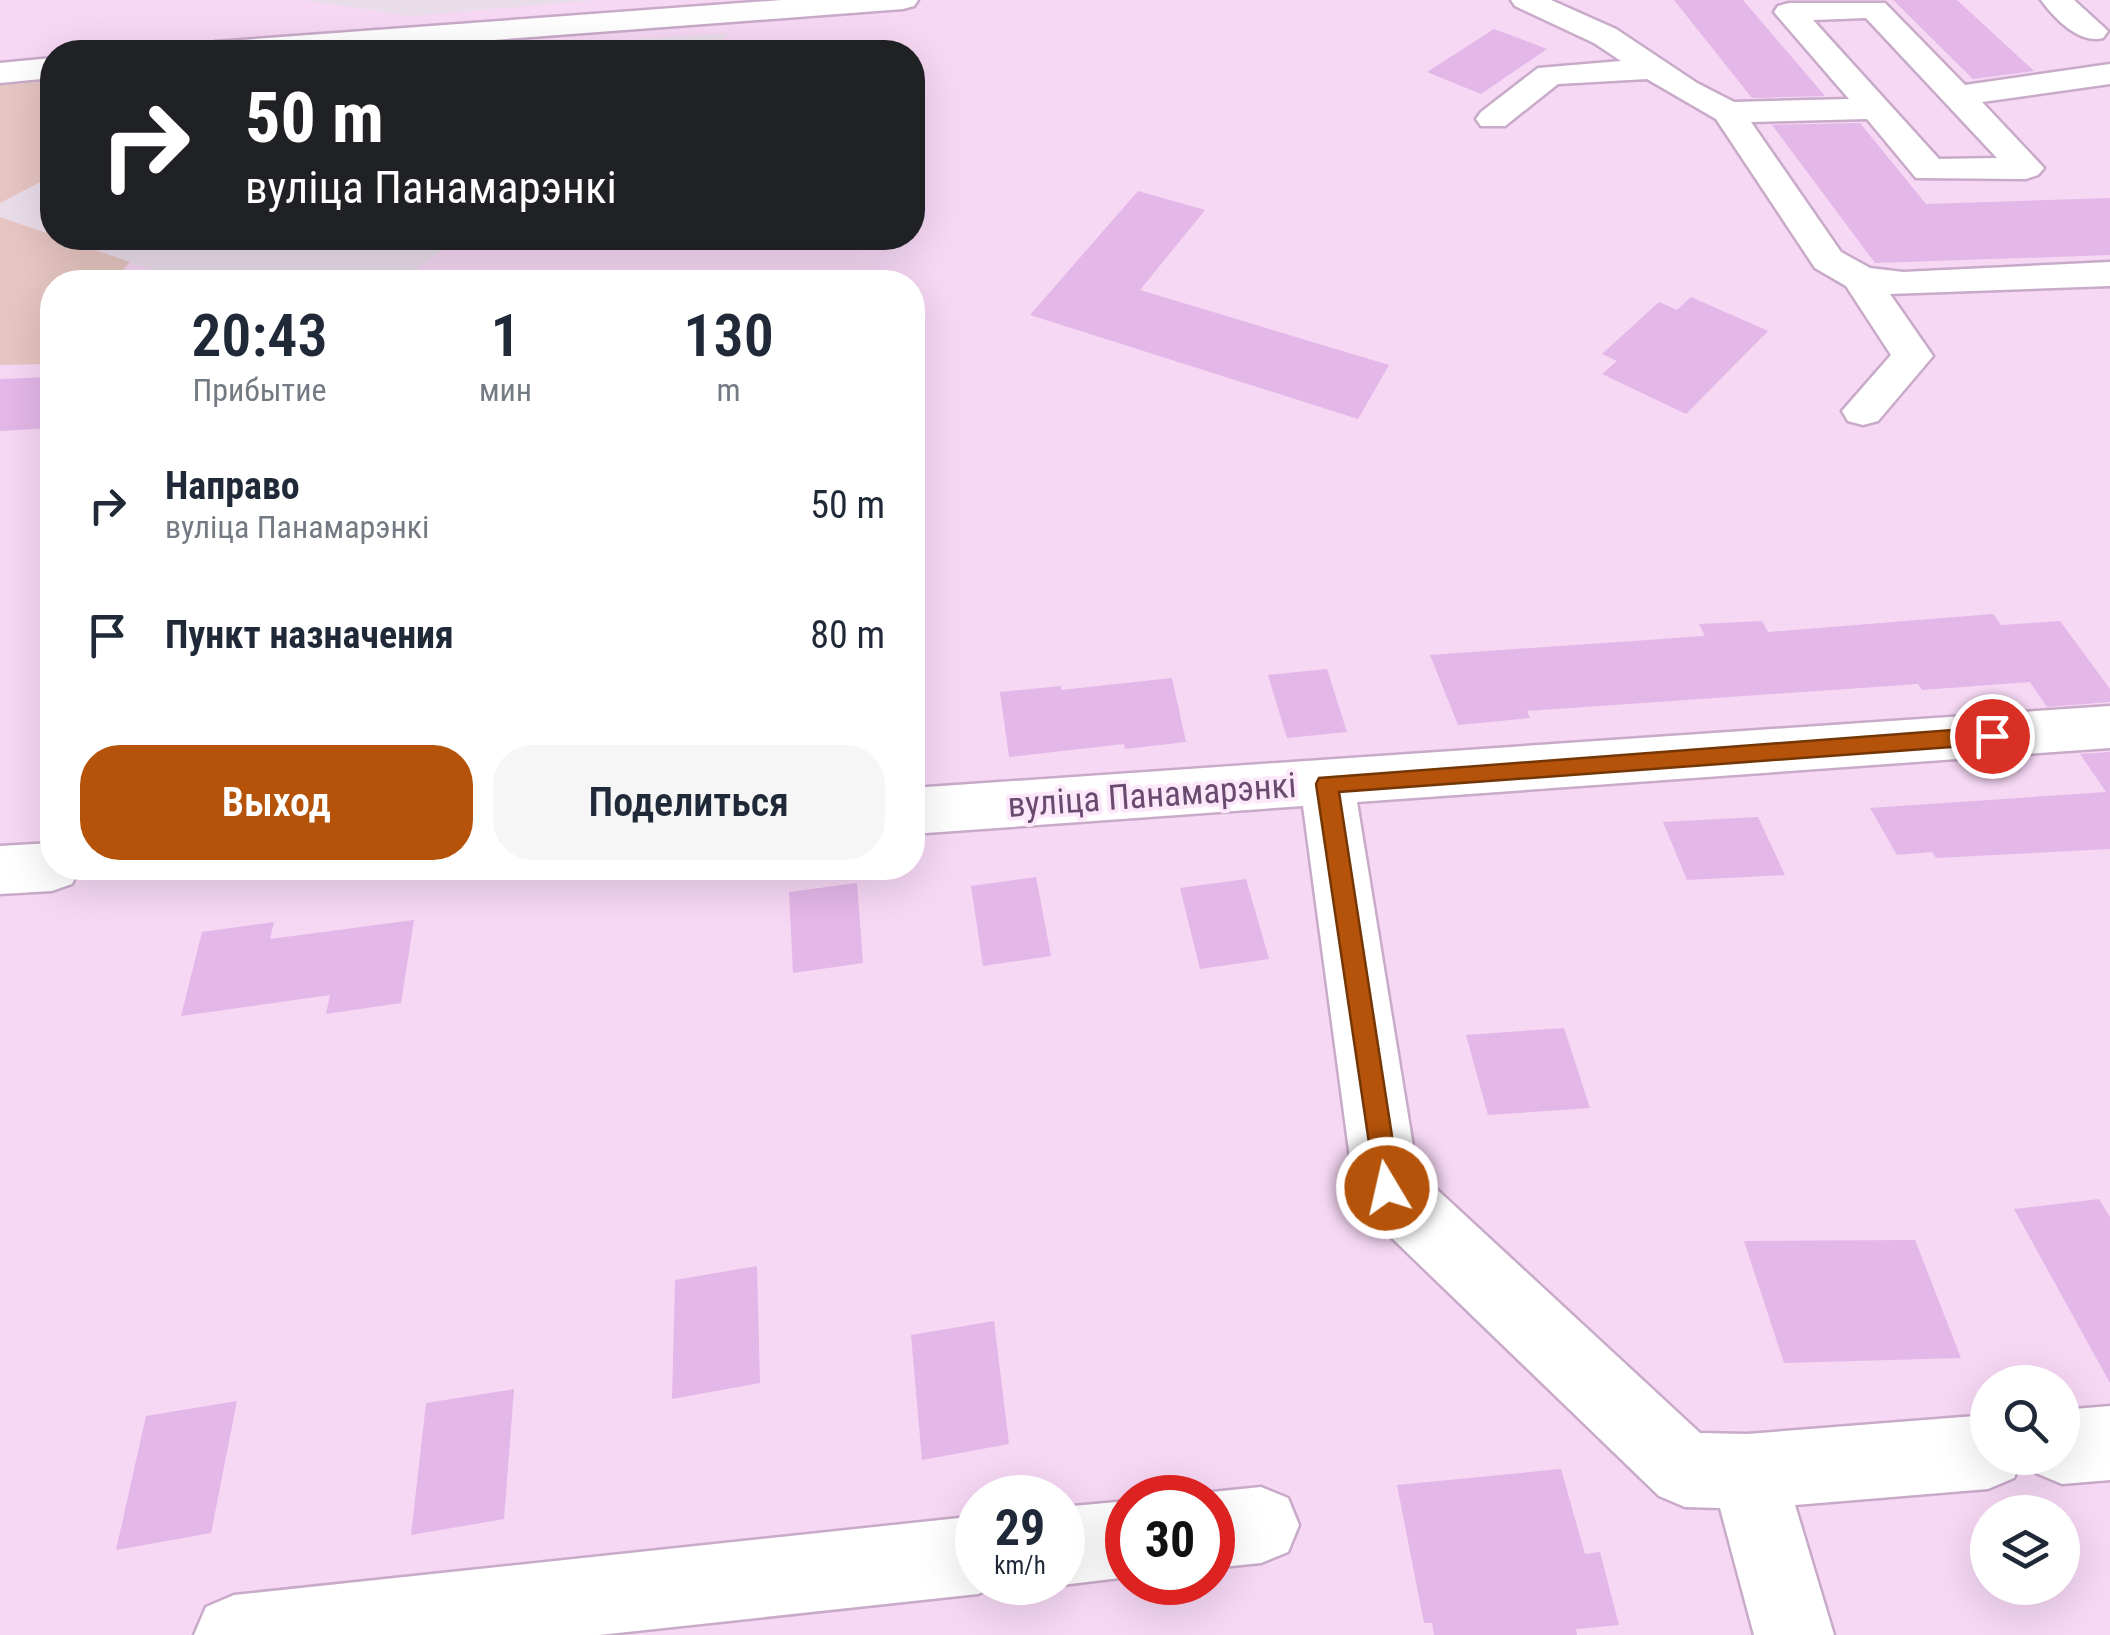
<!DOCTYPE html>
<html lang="ru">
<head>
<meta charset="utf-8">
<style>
  :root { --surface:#fff; --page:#f6f6f7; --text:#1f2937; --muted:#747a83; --accent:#b45309 }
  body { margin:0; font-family:"Roboto Condensed",sans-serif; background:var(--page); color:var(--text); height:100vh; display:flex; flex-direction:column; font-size:38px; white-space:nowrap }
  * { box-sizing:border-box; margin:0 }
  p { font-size:32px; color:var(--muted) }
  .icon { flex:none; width:55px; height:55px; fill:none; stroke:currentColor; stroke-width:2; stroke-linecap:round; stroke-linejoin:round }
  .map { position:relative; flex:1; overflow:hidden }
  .drawer { position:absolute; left:40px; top:270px; width:885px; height:610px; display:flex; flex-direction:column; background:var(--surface); border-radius:40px; box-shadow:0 10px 40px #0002 }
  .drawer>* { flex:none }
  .hud { position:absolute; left:40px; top:40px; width:885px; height:210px; border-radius:40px; box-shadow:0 10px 40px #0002; background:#202124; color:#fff; overflow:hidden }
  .tools { position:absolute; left:1970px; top:1365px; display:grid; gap:20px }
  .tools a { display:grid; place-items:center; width:110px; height:110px; border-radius:50%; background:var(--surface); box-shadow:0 10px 40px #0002; font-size:50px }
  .speed { position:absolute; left:955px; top:1475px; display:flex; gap:20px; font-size:50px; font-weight:700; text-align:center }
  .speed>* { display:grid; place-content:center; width:130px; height:130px; border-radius:50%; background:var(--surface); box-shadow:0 10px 40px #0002; line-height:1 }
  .speed small { font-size:25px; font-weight:400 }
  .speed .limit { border:15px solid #d22; background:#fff; color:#111 }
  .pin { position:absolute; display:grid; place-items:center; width:85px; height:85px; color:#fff; margin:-42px; border:5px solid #fff; border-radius:50%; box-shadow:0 2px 10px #0007 }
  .me { position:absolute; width:110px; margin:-55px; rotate:351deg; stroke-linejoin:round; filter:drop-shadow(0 0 8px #0008) }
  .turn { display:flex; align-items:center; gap:35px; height:210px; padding:0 40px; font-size:45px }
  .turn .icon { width:130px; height:130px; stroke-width:2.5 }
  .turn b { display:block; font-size:70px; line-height:85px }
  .eta { display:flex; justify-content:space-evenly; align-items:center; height:170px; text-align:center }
  .eta b { font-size:60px; font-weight:600; line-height:70px }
  .button { display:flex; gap:20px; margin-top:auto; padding:20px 40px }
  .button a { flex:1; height:115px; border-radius:40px; background:var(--accent); color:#fff; font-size:40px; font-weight:600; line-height:115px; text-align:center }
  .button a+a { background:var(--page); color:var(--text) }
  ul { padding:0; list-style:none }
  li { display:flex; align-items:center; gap:30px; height:130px; padding:0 40px }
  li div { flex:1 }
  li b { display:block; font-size:38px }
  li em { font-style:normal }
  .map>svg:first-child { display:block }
  .residential { fill:#f6d7f4; fill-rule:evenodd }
  .industrial { fill:#e9dde9 }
  .green { fill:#e6c5c2 }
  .building { fill:#e3b7e8 }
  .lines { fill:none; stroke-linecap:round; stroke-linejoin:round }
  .minor-casing { stroke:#c8aac9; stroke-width:5 }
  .minor { fill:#fff; fill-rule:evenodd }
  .route { fill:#b45309; stroke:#753606; stroke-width:2.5 }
  .labels { text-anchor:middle; stroke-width:8; stroke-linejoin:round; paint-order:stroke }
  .street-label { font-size:35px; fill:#6a4b6f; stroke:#fde8fb }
</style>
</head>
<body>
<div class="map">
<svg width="2110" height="1635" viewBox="0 0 2110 1635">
  <rect width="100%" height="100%" fill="#fae2f8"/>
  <!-- residential -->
  <path class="residential" d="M0,0h2110v1635h-2110zM52,52h860v186h-860zM52,282h860v586h-860zM1988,1382h74v76h-74zM978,1498h84v84h-84zM1128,1498h84v84h-84zM1988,1512h74v76h-74z"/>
  <!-- industrial -->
  <path class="industrial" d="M303,0h295l-187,16z
    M730,33l-26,19h-254l90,-6z
    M52,176v59l-52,-18v-14z
    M59,238h400l-60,44h-213z"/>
  <!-- green -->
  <path class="green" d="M52,81v95l-52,27v-118z
    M0,217l130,45 -17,20h-61v76l-4,6 -48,1z"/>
  <!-- building -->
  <path class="building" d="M1674,0h69l82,96 -73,2z
    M1893,0h64l77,71 -61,8z
    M1494,29l53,20 -66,45 -54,-22z
    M1860,123l66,81 184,-6v57l-235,8 -103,-138z
    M1138,191l67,19 -65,80 249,75 -31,54 -328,-104z
    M1691,297l77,34 -82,83 -84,-40 15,-13 -15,-7 57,-52 18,8z
    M52,377v51l-52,3v-52z
    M1993,614l8,11 59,-4 50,68v13l-63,5 -17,-25 -108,8 -4,-6 -391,27 3,7 -72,7 -28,-70 275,-19 -6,-12 63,-3 6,11z
    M1327,669l20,63 -60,6 -19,-63z
    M1172,678l14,64 -61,7 -1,-5 -115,13 -9,-65 61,-6v4z
    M2110,752v97l-174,9 -4,-6 -35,3 -27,-47 236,-16 -26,-38z
    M1758,817l27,58 -98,5 -24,-58z
    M1036,877l15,79 -68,10 -12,-80z
    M1246,879l23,80 -69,10 -20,-81z
    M857,883l6,80 -70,10 -4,-81z
    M414,920l-13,83 -75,11 4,-19 -149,21 21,-84 72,-10 -4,17z
    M1564,1028l26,80 -102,7 -22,-80z
    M2099,1199l11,18v166l-96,-174z
    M1915,1240l46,118 -177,5 -40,-122z
    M757,1266l3,117 -88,16 3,-119z
    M994,1321l15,123 -87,16 -11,-125z
    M514,1389l-10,130 -93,16 15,-132z
    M237,1401l-26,132 -95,17 30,-134z
    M1561,1469l24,85 15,-2 19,73 -43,4 1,6h-143l-2,-12h-8l-27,-138z"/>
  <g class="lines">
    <defs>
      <path id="minor" d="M782,0h136l-4,6 -11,3 -569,43h-135l5,-7 11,-3z
        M1511,0h40l65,29 81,54 37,19 115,-3 -75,-87 4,-6 11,-3h96l80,82 145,-21v20l-128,18 62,66 -6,7 -12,4 -110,-1 -49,-59 -116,3 90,130 29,16 33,4 207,-10v24l-220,8 43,62 -55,65 -15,4 -15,-4 -6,-10 49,-56 -45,-69 -31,-18 -99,-149 -69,-40 -89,5 -53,42h-24l-5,-7 5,-7 57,-44 83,-7 -27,-18 -79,-37zM1866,18l131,140 -58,1 -126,-139z
        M2041,0h33l34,31 -5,7c-24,6 -48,-19 -62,-38z
        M52,58v20l-52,5v-20z
        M2110,706v42l-753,54 60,369 283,262 47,1 241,-19v43h35l-9,20 -26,11 -193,16 39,130h-80l-34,-127 -35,-1 -26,-11 -295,-285 -10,-23 -51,-382 -391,28v-46z
        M52,843v25h28l-8,16 -20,7 -52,3v-48z
        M2110,1406v74l-48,4 -26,-11 -7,-15h33v-48z
        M1261,1487l27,11 11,27 -11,27 -27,11 -49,5v-70h-14l14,-6z
        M1128,1501v76l-66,8 -5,-3h5v-75z
        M978,1516v66h27l-27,12 -379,41h-405l12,-28 28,-12z"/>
    </defs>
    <!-- minor casing -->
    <use href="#minor" class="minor-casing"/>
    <!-- minor -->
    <use href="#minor" class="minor"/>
  </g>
  <!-- route -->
  <path class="route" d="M1992,727l11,9 -11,8 -653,48 61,396 -4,9 -9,4 -10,-4 -61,-413 3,-6z"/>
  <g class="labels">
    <!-- street labels -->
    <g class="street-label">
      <text transform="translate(1152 795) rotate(-4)" y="12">вуліца Панамарэнкі</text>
    </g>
  </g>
</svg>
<div class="tools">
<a><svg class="icon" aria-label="search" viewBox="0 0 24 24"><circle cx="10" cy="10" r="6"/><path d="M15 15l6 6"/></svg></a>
<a><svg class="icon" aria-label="layers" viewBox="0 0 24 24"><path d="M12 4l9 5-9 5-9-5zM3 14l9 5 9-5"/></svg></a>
</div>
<div class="speed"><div>29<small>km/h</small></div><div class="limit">30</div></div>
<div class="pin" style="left:1992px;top:736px;background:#d93025"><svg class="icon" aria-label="arrive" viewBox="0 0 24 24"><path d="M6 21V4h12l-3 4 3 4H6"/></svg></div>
<svg class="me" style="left:1387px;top:1188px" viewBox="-20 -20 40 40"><circle r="17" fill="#b45309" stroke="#fff" stroke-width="3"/><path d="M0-11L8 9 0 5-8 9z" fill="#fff"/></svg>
<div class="hud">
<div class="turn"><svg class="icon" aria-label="right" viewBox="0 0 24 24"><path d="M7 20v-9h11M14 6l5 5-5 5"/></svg><div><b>50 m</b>вуліца Панамарэнкі</div></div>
</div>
<section class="drawer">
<div class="eta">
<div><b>20:43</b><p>Прибытие</p></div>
<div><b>1</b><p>мин</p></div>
<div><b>130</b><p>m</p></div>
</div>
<ul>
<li><svg class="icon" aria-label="right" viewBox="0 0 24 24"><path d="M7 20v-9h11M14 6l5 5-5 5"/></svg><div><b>Направо</b><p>вуліца Панамарэнкі</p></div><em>50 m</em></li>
<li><svg class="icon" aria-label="arrive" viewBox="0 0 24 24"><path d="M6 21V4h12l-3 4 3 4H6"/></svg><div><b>Пункт назначения</b></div><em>80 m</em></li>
</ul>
<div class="button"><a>Выход</a><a>Поделиться</a></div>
</section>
</div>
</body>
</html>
